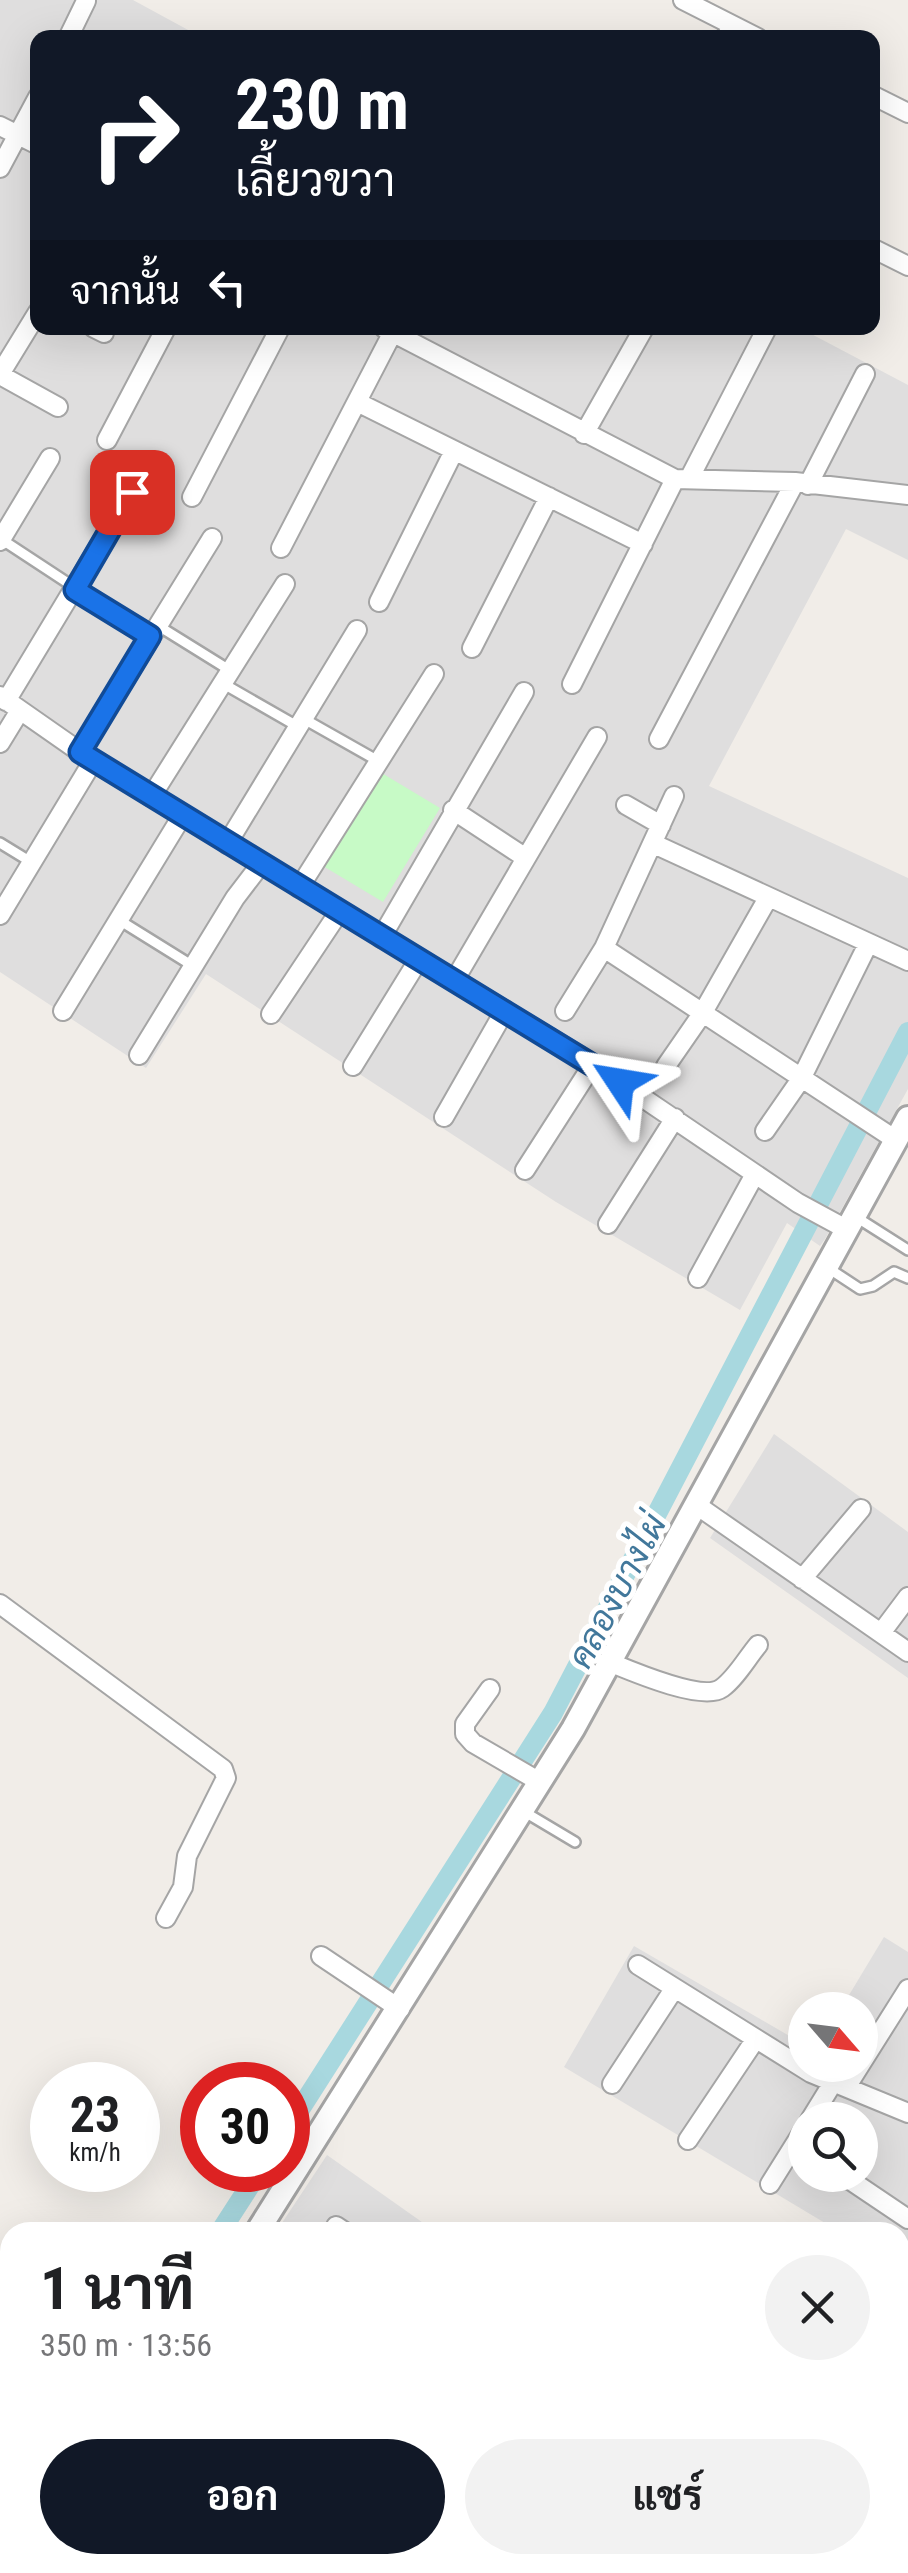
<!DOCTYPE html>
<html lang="th">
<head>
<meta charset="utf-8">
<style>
  :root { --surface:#fff; --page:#f2f2f2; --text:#202124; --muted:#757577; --accent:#111827 }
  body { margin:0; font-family:"Roboto Condensed",Sarabun,sans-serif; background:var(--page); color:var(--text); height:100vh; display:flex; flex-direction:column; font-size:38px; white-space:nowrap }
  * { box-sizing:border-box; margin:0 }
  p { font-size:32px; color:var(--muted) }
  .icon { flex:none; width:55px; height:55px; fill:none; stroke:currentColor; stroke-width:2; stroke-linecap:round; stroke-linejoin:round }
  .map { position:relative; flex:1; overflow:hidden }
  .drawer { position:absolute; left:0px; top:2222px; width:910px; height:352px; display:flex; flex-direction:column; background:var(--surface); border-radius:30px 30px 0 0; box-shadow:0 10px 40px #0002 }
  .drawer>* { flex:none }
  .top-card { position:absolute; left:30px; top:30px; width:850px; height:305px; border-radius:20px; box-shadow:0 10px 40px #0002; background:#111827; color:#fff; overflow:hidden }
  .needle { width:65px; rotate:118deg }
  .controls { position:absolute; left:788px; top:1992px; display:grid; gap:20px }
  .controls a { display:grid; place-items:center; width:90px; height:90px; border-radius:50%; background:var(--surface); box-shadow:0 10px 40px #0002; font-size:50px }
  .speed { position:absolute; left:30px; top:2062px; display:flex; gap:20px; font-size:50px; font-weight:700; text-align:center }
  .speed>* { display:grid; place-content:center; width:130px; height:130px; border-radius:50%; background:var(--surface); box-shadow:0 10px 40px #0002; line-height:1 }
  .speed small { font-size:25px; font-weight:400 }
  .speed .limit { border:15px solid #d22; background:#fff; color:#111 }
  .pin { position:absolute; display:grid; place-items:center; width:85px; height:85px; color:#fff; margin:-42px; border-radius:20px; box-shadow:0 5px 15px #0006 }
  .me { position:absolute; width:110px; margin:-55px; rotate:303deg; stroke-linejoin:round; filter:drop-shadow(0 0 8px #0008) }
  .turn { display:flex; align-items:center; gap:35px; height:210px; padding:0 40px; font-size:45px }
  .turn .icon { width:130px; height:130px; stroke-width:2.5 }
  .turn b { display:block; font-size:70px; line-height:85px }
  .then { display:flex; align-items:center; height:95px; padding:0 40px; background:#0003; gap:20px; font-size:38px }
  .round { display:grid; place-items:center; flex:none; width:105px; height:105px; border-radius:52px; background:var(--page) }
  .overview { display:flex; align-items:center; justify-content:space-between; height:170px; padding:0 40px }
  h1 { font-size:60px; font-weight:700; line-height:75px }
  .cta { display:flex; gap:20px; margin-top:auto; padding:20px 40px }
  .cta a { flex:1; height:115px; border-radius:60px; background:var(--accent); color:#fff; font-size:40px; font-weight:700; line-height:115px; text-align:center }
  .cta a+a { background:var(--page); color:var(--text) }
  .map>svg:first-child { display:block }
  .residential { fill:#dfdede; fill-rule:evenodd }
  .park { fill:#c7fac6 }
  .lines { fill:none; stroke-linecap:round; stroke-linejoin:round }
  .canal { stroke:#a8d8df; stroke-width:20 }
  .service-casing { stroke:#a5a5a5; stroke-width:14 }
  .minor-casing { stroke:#a5a5a5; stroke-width:22 }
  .tertiary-casing { stroke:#a5a5a5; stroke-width:28 }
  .service { stroke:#fff; stroke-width:9 }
  .minor { stroke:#fff; stroke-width:18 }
  .tertiary { stroke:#fff; stroke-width:22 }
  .route-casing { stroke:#114b97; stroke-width:25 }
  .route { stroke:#1a73e8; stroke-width:18 }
  .labels { text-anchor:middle; stroke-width:10; stroke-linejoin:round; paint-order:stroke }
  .water-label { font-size:35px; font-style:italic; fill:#42789b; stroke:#fff }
</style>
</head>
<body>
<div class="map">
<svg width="908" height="2573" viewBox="0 0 908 2573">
  <rect width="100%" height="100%" fill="#f1ede8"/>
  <!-- residential -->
  <path class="residential" d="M0,0h133l68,37 -163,1v290h762l108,57v175l-62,-31 -137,257 199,92v211l-83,150 -5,7 -33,-23 -47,87 -184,-108 -350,-228 -60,94 -146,-96z
    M774,1434l134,98v146l-198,-140z
    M884,1937l24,15v621h-121l-12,-8h125v-333h-60l-276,-165 70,-121 171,99v20h55v-55h-20zM805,2120h55v55h-55z
    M327,2155l109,77h-160z"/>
  <!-- park -->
  <path class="park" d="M375,769l65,39 -57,94 -65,-39z"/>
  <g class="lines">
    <!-- canal -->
    <path class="canal" d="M288,2128l265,-415 355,-681
      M220,2232l40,-62
      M34,2573l4,-8"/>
    <defs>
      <path id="service" d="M720,38l9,-15
        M1,539l149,98
        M157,625l74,46
        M222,683l75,43
        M304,719l76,43
        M0,843l31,19
        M119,920l74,46
        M856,1217l52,33
        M828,1268l32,21 13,-3 21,-14 14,6
        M523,1811l52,31
        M0,2385l10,6
        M0,2485l10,-19
        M0,2539l10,5
        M48,2565l14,8"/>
      <path id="minor" d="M683,0l75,38
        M68,38l18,-37
        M872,95l36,18
        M0,126l38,19
        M0,168l38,-71
        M872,248l36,18
        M94,328l10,5
        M384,328l291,151 120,3 113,13
        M0,374l38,-62
        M0,375l58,32
        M357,402l286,142
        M584,434l60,-106
        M107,440l59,-112
        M689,479l78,-151
        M808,485l57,-111
        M192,497l88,-169
        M0,541l50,-83
        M281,548l114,-220
        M379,602l75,-151
        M472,648l77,-151
        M572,684l103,-205
        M0,696l93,65 500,303 205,139 48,26
        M6,701l126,-209
        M659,739l136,-257
        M0,743l19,-31
        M80,752l132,-214
        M151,797l134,-213
        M626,805l35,20
        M453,810l73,48
        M227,844l130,-214
        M654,844l254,117
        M299,888l135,-214
        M0,915l93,-154
        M381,938l143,-246
        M604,948l292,192
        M454,981l143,-244
        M63,1011l119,-195
        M565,1011l39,-63 70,-152
        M271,1014l68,-102
        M139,1055l96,-157 26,-34
        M353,1066l66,-107
        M666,1066l36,-52 66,-116
        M444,1117l61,-107
        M765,1131l36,-52 67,-135
        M525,1170l68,-106
        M608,1224l67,-106
        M698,1278l57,-104
        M695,1504l213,148
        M802,1579l59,-70
        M0,1604l223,165 3,9 -39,78 -4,31 -17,31
        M881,1633l27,-36
        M609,1662c22,9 94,40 113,26 14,-10 25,-30 36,-43
        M490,1689l-25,35v10l8,9 67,39
        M321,1956l79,53
        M638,1965l173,108 97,40
        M612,2084l62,-95
        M847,2086l61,-97
        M810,2120l24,-39
        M688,2140l67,-100
        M847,2178l61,41
        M770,2184l35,-56
        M336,2226l9,6
        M900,2284l1,-2
        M0,2337l10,-5
        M900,2462l8,5
        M900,2500l8,-13
        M354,2565l13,8
        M399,2573l4,-8
        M523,2573l4,-8
        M641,2573l4,-8
        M856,2573l5,-8"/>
      <path id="tertiary" d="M257,2232l316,-503 335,-611
        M72,2573l4,-8"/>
    </defs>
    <!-- service casing -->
    <use href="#service" class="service-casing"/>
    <!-- minor casing -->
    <use href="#minor" class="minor-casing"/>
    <!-- tertiary casing -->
    <use href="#tertiary" class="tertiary-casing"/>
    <!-- service -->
    <use href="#service" class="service"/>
    <!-- minor -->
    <use href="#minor" class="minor"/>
    <!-- tertiary -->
    <use href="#tertiary" class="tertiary"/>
  </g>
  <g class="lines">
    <defs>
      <path id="route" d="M132,492l-57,98 75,46 -70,116 540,330"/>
    </defs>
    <!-- route casing -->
    <use href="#route" class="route-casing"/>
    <!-- route -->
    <use href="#route" class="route"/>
  </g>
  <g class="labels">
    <!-- water labels -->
    <g class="water-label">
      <text transform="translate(617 1591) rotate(-62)" y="12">คลองบางไผ่</text>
    </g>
  </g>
</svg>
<div class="controls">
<a><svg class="needle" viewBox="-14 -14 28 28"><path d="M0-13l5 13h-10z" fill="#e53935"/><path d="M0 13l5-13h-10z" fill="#757577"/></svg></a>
<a><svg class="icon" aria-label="search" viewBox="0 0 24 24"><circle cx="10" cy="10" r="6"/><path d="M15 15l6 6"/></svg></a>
</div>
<div class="speed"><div>23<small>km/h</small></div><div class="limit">30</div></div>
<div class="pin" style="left:132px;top:492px;background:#d93025"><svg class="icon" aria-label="arrive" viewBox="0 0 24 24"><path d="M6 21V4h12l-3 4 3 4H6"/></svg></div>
<svg class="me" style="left:620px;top:1082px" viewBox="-20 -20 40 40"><path d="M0-17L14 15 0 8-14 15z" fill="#1a73e8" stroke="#fff" stroke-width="4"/></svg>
<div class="top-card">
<div class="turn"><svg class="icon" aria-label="right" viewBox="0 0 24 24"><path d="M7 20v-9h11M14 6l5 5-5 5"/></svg><div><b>230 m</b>เลี้ยวขวา</div></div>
<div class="then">จากนั้น<svg class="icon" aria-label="left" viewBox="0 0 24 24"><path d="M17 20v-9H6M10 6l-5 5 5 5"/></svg></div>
</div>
<section class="drawer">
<div class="overview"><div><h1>1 นาที</h1><p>350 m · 13:56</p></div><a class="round"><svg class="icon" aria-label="close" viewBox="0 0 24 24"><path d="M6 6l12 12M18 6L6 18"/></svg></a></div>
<div class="cta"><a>ออก</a><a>แชร์</a></div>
</section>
</div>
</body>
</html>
